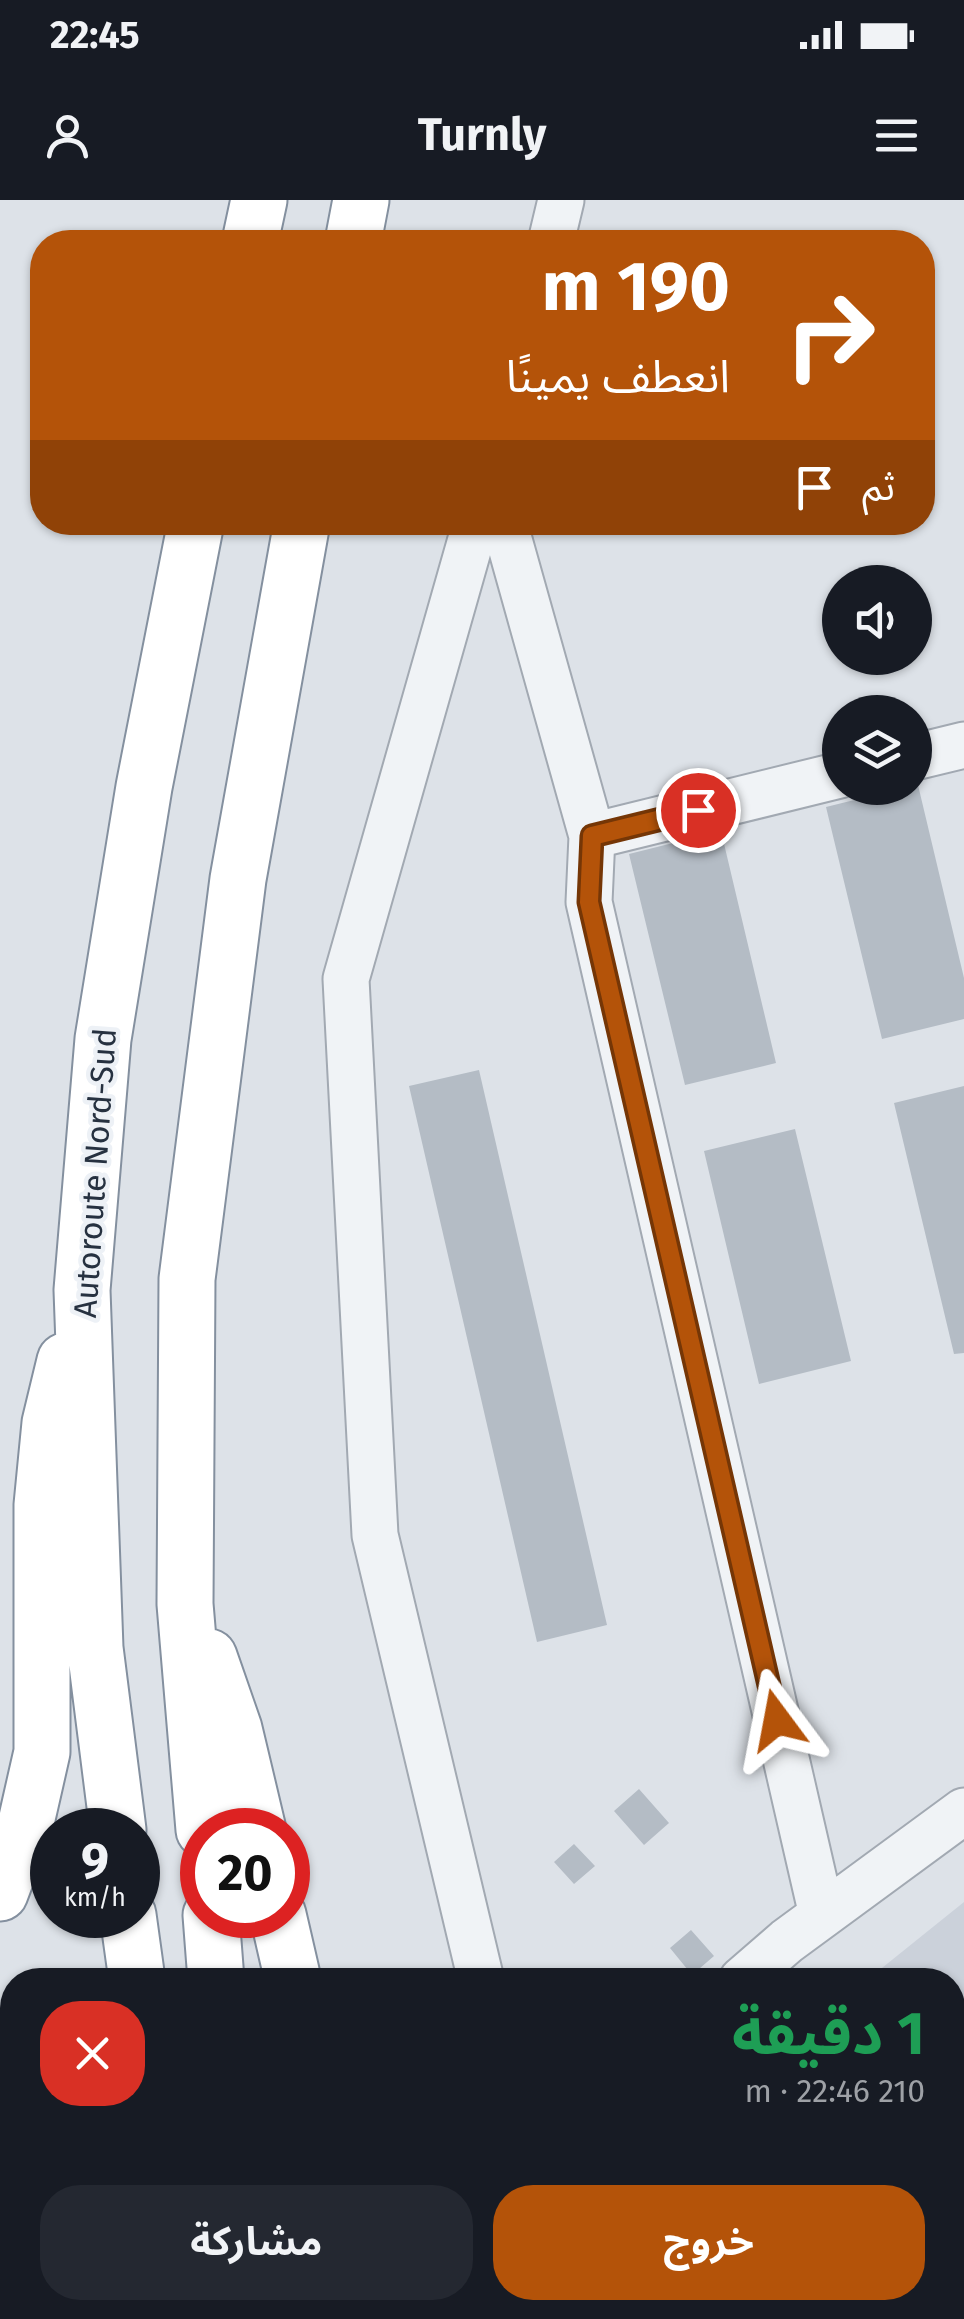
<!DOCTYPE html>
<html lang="ar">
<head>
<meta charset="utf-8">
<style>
  :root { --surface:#171b24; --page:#242831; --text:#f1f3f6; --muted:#9ea1a6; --accent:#b45309 }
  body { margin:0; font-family:"Fira Sans","Noto Sans Arabic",sans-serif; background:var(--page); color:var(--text); direction:rtl; height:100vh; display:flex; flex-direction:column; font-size:38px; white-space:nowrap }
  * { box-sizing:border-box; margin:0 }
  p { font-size:32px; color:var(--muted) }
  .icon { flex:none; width:55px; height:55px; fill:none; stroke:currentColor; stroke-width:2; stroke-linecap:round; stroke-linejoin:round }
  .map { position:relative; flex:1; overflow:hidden; direction:ltr }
  .drawer { position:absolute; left:0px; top:1768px; width:965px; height:352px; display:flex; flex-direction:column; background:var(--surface); border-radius:40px 40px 0 0; box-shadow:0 2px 8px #0004; direction:rtl }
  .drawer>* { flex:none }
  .guide { position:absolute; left:30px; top:30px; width:905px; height:305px; border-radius:40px; box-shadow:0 2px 8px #0004; direction:rtl; background:#b45309; color:#fff; overflow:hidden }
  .fabs { position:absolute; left:822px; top:365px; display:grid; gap:20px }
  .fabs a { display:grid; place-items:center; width:110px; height:110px; border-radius:50%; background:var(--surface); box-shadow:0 2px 8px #0004; font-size:50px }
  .speed { position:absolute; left:30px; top:1608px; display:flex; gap:20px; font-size:50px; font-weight:700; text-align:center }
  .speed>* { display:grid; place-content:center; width:130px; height:130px; border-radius:50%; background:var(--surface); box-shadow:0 2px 8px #0004; line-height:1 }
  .speed small { font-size:25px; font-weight:400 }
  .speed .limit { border:15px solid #d22; background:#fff; color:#111 }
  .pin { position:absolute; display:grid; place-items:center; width:85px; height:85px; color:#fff; margin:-42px; border:5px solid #fff; border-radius:50%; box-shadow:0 2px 10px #0007 }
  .me { position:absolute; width:110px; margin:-55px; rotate:347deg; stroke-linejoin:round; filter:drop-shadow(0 0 8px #0008) }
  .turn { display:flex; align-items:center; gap:35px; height:210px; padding:0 40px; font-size:45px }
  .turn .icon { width:130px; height:130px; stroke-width:2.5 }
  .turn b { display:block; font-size:70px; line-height:85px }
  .then { display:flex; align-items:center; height:95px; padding:0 40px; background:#0003; gap:20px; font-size:38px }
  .round { display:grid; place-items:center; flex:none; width:105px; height:105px; border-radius:40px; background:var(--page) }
  .summary { display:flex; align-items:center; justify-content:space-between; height:170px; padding:0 40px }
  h1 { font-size:60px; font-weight:700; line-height:75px; color:#1e9e55 }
  .primary-button { display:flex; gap:20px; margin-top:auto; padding:20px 40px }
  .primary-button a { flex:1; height:115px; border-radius:40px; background:var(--accent); color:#fff; font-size:40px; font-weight:700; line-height:115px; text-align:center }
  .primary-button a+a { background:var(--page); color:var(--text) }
  .status { display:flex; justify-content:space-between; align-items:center; height:70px; padding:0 50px; background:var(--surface); direction:ltr }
  .status svg { height:28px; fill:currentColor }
  header { display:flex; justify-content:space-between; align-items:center; height:130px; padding:0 40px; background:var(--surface); font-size:45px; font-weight:700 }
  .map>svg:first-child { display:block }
  .built { fill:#cbd1da }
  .building { fill:#b4bcc5 }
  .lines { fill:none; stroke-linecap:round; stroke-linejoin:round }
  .minor-casing { stroke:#a2a9b2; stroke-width:49 }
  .highway-casing { stroke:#84909f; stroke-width:59 }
  .minor { stroke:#f0f3f6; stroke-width:45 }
  .highway { stroke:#fff; stroke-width:55 }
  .route-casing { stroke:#753606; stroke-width:25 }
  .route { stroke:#b45309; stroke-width:18 }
  .labels { text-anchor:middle; stroke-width:9; stroke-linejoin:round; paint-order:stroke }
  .street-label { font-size:32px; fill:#263140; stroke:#edf1f6 }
</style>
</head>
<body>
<div class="status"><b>22:45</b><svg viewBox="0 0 49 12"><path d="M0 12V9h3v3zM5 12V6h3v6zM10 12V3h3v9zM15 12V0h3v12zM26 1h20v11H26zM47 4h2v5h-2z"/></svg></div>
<header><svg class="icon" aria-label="menu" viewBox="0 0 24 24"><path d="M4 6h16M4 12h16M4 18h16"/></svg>Turnly<svg class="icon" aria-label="person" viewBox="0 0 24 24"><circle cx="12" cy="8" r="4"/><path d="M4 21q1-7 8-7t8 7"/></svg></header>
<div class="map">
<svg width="964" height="2119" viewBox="0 0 964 2119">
  <rect width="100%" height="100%" fill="#dde2e8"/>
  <!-- built -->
  <path class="built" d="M964,1702v417h-353l-3,-11h344v-328h-85z"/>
  <!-- building -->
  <path class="building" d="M915,585h3l46,193v41l-82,20 -56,-232z
    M721,631l55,232 -91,22 -56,-231z
    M479,870l128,555 -70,17 -128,-556z
    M964,886v267l-10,1 -60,-251z
    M795,929l56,232 -92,23 -55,-233z
    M639,1589l30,34 -25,22 -30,-34z
    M574,1644l21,22 -21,18 -20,-22z
    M691,1730l23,26 -22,19 -22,-27z"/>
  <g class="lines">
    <defs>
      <path id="minor" d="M551,42l10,-42
        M476,322l-130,457 29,556 106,445
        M504,322l88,314 248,-61
        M915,557l49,-12
        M592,636l-3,66 233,1013
        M742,1780l45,-39 177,-130"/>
      <path id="highway" d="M250,42l9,-42
        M353,42l8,-42
        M209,1457l25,72 24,101
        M118,1630l-23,-182 -13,-358 21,-251 41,-252 52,-265
        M204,1630l-19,-226 2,-325 51,-400 64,-357
        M0,1693l25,-66 17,-75v-247l8,-82 15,-62
        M128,1715l9,65
        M211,1715l5,65
        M278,1715l15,65
        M39,2108l15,11
        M156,2108l1,11
        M239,2108l1,11
        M393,2108l5,11"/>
    </defs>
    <!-- minor casing -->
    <use href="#minor" class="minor-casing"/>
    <!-- highway casing -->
    <use href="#highway" class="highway-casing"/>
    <!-- minor -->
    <use href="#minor" class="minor"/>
    <!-- highway -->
    <use href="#highway" class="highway"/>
  </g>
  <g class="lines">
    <defs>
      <path id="route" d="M698,610l-106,26 -3,66 188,818"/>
    </defs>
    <!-- route casing -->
    <use href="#route" class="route-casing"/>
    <!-- route -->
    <use href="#route" class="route"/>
  </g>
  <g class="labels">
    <!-- street labels -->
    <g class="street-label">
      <text transform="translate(95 973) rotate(-86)" y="11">Autoroute Nord-Sud</text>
    </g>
  </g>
</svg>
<div class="fabs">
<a><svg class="icon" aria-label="sound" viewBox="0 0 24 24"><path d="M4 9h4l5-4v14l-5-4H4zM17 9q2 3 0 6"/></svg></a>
<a><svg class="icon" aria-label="layers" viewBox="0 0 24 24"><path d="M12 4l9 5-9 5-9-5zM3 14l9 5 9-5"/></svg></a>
</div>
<div class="speed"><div>9<small>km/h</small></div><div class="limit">20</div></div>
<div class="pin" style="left:698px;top:610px;background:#d93025"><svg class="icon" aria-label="arrive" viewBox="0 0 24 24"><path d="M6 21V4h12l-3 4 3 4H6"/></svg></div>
<svg class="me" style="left:777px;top:1520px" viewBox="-20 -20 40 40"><path d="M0-17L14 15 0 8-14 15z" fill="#b45309" stroke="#fff" stroke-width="4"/></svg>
<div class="guide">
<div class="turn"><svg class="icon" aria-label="right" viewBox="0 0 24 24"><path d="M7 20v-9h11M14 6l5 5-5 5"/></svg><div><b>190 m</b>انعطف يمينًا</div></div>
<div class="then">ثم<svg class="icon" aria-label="arrive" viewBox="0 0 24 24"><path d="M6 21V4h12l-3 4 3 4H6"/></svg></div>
</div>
<section class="drawer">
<div class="summary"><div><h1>1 دقيقة</h1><p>210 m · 22:46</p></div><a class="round" style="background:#d93025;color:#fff"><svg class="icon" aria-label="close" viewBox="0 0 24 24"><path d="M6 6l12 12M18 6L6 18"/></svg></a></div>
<div class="primary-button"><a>خروج</a><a>مشاركة</a></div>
</section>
</div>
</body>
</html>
